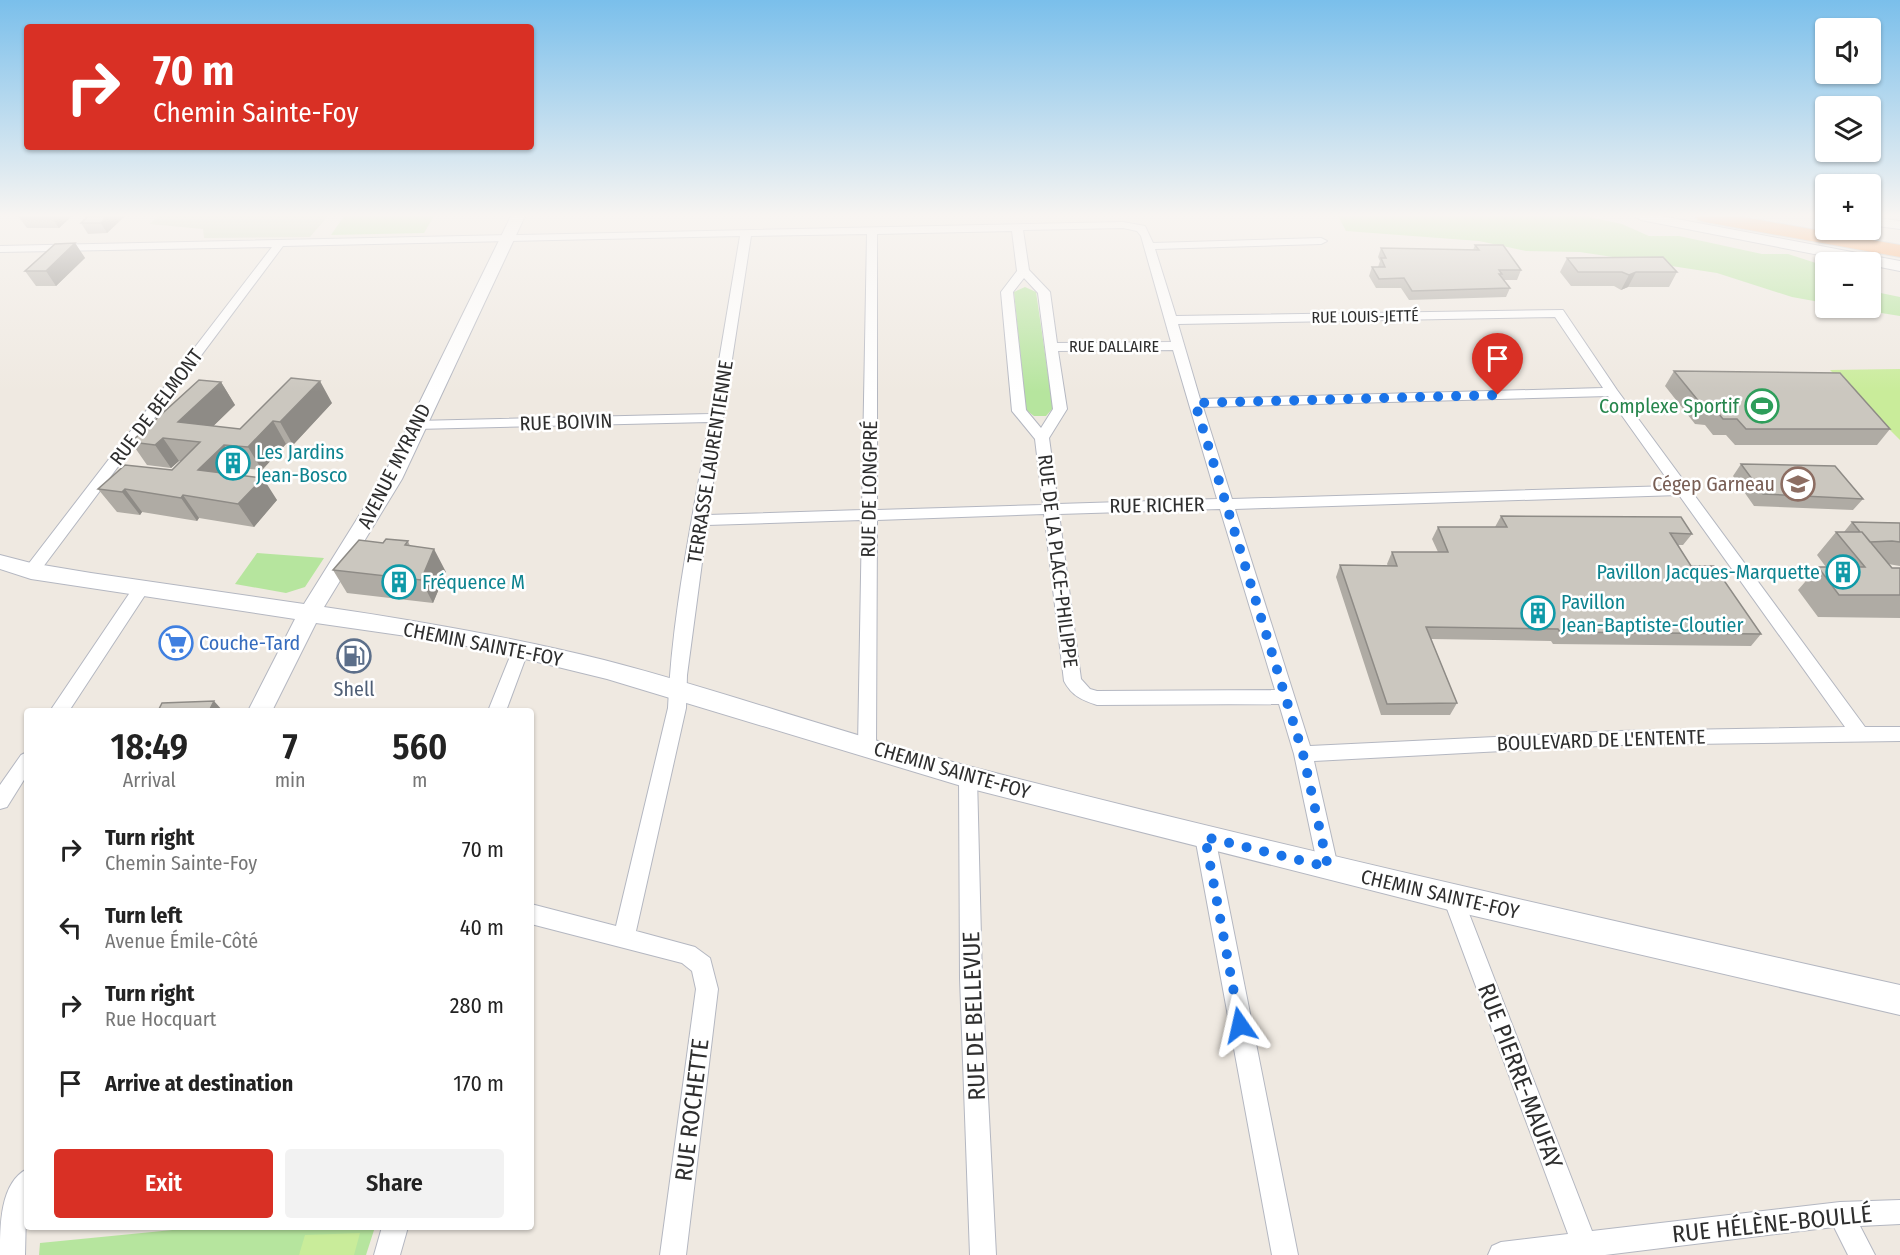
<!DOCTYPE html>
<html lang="en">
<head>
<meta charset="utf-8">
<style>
  :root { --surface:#fff; --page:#f2f2f2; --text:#222; --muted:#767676; --accent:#d93025 }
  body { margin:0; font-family:"Fira Sans Condensed",sans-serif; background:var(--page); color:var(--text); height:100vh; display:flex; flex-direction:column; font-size:22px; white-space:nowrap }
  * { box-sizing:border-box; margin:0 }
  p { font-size:20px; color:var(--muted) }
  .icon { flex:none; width:33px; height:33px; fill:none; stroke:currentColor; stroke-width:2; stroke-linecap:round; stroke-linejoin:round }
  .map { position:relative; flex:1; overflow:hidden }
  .side { position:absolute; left:24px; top:708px; width:510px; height:522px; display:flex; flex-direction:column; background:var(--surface); border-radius:6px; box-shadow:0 2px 4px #0004 }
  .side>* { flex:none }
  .top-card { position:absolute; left:24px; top:24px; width:510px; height:126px; border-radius:6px; box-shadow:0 2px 4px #0004; background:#d93025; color:#fff; overflow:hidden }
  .controls { position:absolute; left:1815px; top:18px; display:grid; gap:12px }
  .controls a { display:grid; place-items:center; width:66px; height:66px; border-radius:6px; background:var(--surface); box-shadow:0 2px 4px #0004; font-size:30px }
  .pin { position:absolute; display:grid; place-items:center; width:51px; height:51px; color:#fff; margin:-62px -26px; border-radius:50% 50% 50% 0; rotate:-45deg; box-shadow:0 0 6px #0007 }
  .pin .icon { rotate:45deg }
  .me { position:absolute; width:66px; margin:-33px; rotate:349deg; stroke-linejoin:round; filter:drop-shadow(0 0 4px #0008) }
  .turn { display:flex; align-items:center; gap:21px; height:126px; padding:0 30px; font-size:27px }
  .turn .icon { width:78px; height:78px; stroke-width:2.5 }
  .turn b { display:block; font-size:42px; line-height:51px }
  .eta { display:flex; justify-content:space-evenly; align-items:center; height:102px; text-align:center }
  .eta b { font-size:36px; font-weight:600; line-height:42px }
  .primary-button { display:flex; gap:12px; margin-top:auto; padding:12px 30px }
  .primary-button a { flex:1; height:69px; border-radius:6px; background:var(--accent); color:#fff; font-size:24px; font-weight:600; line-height:69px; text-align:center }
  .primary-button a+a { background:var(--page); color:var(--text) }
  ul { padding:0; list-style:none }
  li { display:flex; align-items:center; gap:18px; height:78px; padding:0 30px }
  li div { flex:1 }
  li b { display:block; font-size:22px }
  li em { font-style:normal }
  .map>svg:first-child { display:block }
  .green { fill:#b6e59e }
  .cemetery { fill:#c8d9b8 }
  .pitch { fill:#c9ec9a }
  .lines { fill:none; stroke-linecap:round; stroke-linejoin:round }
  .street-casing { stroke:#b4b7c1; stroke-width:2 }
  .secondary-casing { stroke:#b4b7c1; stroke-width:2 }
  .highway-casing { stroke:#c9c9c9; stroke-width:2 }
  .street { fill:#fff; fill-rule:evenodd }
  .secondary { fill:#fff; fill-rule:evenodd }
  .highway { fill:#ffa35c; fill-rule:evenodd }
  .wall { fill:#afaba4 }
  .shaded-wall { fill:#8e8b86 }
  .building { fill:#cbc7bf; stroke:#8e8b86; stroke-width:1.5 }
  .route { stroke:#1a73e8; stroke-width:10; stroke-dasharray:0 18 }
  .labels { text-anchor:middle; stroke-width:5; stroke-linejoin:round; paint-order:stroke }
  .far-street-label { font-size:16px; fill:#2e2e2e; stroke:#fff }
  .leisure-label { font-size:20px; fill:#27864d; stroke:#fff; text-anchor:end }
  .street-label { font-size:20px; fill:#2e2e2e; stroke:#fff }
  .culture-label { font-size:20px; fill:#0d838f; stroke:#fff; text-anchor:start }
  .education-label { font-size:20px; fill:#785e54; stroke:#fff; text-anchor:end }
  .shop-label { font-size:20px; fill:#366cbe; stroke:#fff; text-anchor:start }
  .service-label { font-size:20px; fill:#4e5e75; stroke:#fff }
  .near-street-label { font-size:24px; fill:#2e2e2e; stroke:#fff }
</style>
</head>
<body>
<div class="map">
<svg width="1900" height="1255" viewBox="0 0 1900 1255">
  <rect width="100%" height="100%" fill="#efe9e1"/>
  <!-- green -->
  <path class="green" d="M344,216h90l-10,17 -93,2z
    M1338,216h247l37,8 27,12h30l83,18h26l31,10 6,6v33l-33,-6 -75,-24 -137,-21 -54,-1 -47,-10 -133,-10z
    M1025,287l11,5 17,116 -7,8h-12l-8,-6 -12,-118z
    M1871,291l29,6v19l-50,-8h20z
    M257,553l67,5 -19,29 -19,6 -51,-9z
    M203,1227h172l-9,28h-327l1,-12z"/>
  <!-- cemetery -->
  <path class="cemetery" d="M158,216h170l-18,21 -106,1 -1,-9 -53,-5z"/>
  <!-- pitch -->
  <path class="pitch" d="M1900,369v71l-70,-70z
    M360,1233l-6,22h-55l6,-20z"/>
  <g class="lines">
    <defs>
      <path id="street" d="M1123,222l22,4 8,17 168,-5 6,3 -6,3 -166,5 21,67 387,-6 54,80 248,337h35v14l-282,4 -304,16 24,106 -3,6 -7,3 -7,-3 -3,-6 -24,-113 -15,-50 -182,1c-15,-5 -25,-9 -33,-24l-20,-167 -167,6 -1,226 -3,5 -6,2 -6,-2 -3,-5 4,-226 -155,5 -20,150 -1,33 -50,223 59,16 15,11 8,31 -32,266h-26l36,-266 -4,-18 -10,-8 -151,-39v-20l85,22 52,-218c4,-96 25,-191 41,-286l-293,7 -7,-4 7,-4 294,-7 30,-178 -457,10 -246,329h-12l-2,-4 249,-324 -272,5v-6zM1123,228l14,3 4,5 30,106 -114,1 -7,-51 -21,-22 -6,-40zM1012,231l5,40 -16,21 11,119 23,28 8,66 -166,5v-276zM867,234l-5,276 -154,5 43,-279zM1024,278l14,15 15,116 -12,19 -15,-18 -13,-118zM1555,317l48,71 -403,11 -22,-75zM1173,350l44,149 -159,5 -9,-66 18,-29 -9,-58zM1608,396l64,90 -440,13 -29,-92zM1679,495l166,232 -227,4 -308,15 -75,-237zM1220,509l55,181 -178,1 -7,-2 -9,-10 -22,-165z
        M141,583l6,2 2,4 -80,122h-19l85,-126z
        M521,643l6,2 2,4 -23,62h-18l25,-62 2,-4z
        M27,752v23l-20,32 -7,2v-24l21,-30z
        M968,769l7,2 2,6 5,201 14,277h-26l-10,-277 -1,-201 2,-6z
        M1205,828l7,3 3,6 83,418h-26l-77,-418 3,-6z
        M1453,889l7,2 3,7 129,333 248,-29 60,-2v24l-40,2 15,29h-27l-14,-28 -229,28h-117l4,-9 9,-4 67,-8 -125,-336 3,-7z
        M382,1227h26l-8,28h-26z"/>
      <path id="secondary" d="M511,216h14l-123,263 -78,128c95,14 188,30 280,53 124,32 244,76 368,107 308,79 618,149 928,218v30l-447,-104 -485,-123 -361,-109 -86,-21 -73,-16 -132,-19 -44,88h-24l47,-92 -264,-40 -31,-10v-14l31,8 60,10 213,31 78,-125z
        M1634,216h27l239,45v10l-30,-6v-3h-15l-214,-42z
        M1870,217l30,4v8l-30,-4z
        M27,1169l-2,86h-25c0,-30 0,-72 27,-86z"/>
      <path id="highway" d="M1695,216h42l163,29v12l-195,-35 -7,-2z"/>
    </defs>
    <!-- street casing -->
    <use href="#street" class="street-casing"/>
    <!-- secondary casing -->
    <use href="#secondary" class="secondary-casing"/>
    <!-- highway casing -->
    <use href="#highway" class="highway-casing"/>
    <!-- street -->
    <use href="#street" class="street"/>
    <!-- secondary -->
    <use href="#secondary" class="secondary"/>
    <!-- highway -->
    <use href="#highway" class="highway"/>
  </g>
  <!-- wall -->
  <path class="wall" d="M18,216h54l-13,12h-32z
    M88,216h37l-18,17 -19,1 -7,-11z
    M75,243l10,15 -29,28h-20l-11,-15z
    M1475,245l46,25 -4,10h-14l7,8 -4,9 -97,3 -8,-12h-25l-7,-12 3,-9h6l2,-6 -2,-4 3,-9 92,2z
    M1567,258l110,14 -8,15h-41l-7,3 -7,-4h-43l-11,-14z
    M1674,371l216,58 -13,16h-142l-9,-10h-13l-8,-10 -10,-1 -30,-38z
    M221,382l14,23 -22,21 27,3 92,-26 -39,42 -7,-1 -24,26 -23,-2 -7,6 45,26 -23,27 -55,-9 -2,3 -55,-9 -2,3 -23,-3 -19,-23 74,-19 9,-9h-2l-8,7 -24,-3 -16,-23z
    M1741,464l122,35 -10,11 -99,-4 -21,-30z
    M1501,516l191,18 -9,11h-5l13,21 70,68 -10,12 -198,-2 -2,-3 -120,-2 26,64 -7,12h-69l-45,-138 4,-12 48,1 -1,-2 5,-12h46l-6,-13 6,-12h57z
    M1852,522l48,1v43l-12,-2 4,4h8v50l-82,-1 -20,-27 20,-23h8l-9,-12 19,-23h8z
    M408,541l2,5 36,26 -13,31 -86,-10 -14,-23 50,-27z
    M368,650l-11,15 -17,-3 -3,-4z"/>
  <!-- shaded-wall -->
  <path class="shaded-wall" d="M51,216h21l-13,12z
    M107,216h18l-18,17 -6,-10z
    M75,243l10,15 -29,28 -10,-15z
    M1636,272l-8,15 -7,3 8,-15z
    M320,381l12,22 -39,42 -13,-23z
    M221,382l14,23 -38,37 -19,-20z
    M273,421l13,23 -24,26 -14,-23z
    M163,438l16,23 -8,7 -16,-23z
    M224,445l15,23 -25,25 -16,-23z
    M263,478l14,22 -23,27 -16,-23z
    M125,489l17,23 -2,3 -18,-23z
    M183,495l16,23 -2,3 -16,-23z
    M434,549l12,23 -13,31 -12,-23z
    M366,646l2,4 -11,15 -2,-4z
    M214,701l9,10h-14z"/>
  <!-- building -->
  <path class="building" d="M88,216h19l-6,7h-20z
    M75,243l-29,28h-21l30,-27z
    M1475,245h28l18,25h-22l3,4h-3l11,14 -98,3 -8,-13 -25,1 -7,-12h13l-4,-9h5l-5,-10 98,2z
    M1663,257l14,15h-41l-7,3 -7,-3h-44l-11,-14z
    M1674,371l166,2 50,56h-144l-9,-10h-14l-8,-10h-10z
    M291,378l29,3 -40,41 -7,-1 -25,26 -24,-2 -26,25 65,8 -25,26 -55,-9 -2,3 -56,-9 -3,3 -24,-3 27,-24 47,5 28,-28 -37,-4 -8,7 -24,-3 68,-62 22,2 -43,40 62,7z
    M1741,464l94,2 28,33 -100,-5z
    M1501,516l180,1 11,17 -22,-1 21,33h23l47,68 -201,-2 -2,-3 -132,-2 31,76 -70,1 -47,-139 57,1 -5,-14h56l-10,-25h69z
    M1852,522l48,1v19l-8,-1 -22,1 -8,-10h-2z
    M1836,532h26l30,36h8v27h-61l-21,-28h47z
    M386,539l22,2 -3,4 29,4 -13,31 -88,-10 26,-30 24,3z
    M349,644l17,2 -11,15 -18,-3z
    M214,701l-5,10h-51l4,-8z"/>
  <!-- sky -->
  <linearGradient id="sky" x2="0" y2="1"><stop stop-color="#7abfeb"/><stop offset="0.55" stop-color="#f8f5f2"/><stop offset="1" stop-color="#f8f5f2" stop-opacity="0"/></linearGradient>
  <rect width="1900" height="392" fill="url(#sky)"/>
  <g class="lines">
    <!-- route -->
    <path class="route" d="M1240,1025l-35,-188 123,30 -25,-113 -108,-351 303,-8"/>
  </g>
  <!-- icons -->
  <defs>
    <symbol id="stadium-ring" viewBox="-11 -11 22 22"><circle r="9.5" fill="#fff" stroke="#2e9e5b" stroke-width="1.5"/><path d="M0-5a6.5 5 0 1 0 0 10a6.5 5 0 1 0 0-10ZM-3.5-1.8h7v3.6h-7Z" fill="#2e9e5b"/></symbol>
    <symbol id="building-ring" viewBox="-11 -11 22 22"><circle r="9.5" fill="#fff" stroke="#0f9aa8" stroke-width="1.5"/><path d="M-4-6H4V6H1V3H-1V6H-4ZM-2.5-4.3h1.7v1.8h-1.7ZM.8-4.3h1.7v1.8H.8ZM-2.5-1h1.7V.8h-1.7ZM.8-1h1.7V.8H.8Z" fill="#0f9aa8"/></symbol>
    <symbol id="university-ring" viewBox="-11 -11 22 22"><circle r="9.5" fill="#fff" stroke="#8d6e63" stroke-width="1.5"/><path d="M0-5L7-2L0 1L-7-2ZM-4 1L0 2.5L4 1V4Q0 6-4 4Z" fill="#8d6e63"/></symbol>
    <symbol id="supermarket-ring" viewBox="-11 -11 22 22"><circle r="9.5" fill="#fff" stroke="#3f7fe0" stroke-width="1.5"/><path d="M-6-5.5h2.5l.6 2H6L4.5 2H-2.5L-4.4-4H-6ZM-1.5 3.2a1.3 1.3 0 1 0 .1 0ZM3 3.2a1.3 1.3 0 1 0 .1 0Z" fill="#3f7fe0"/></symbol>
    <symbol id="fuel-ring" viewBox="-11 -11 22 22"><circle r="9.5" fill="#fff" stroke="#5c6f8a" stroke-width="1.5"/><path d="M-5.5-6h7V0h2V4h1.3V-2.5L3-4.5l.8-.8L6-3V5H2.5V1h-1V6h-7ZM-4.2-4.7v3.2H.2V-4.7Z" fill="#5c6f8a"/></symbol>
  </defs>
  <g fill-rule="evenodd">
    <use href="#stadium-ring" x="1743" y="387" width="38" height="38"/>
    <use href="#building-ring" x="214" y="444" width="38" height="38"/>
    <use href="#university-ring" x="1779" y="465" width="38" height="38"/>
    <use href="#building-ring" x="1824" y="553" width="38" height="38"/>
    <use href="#building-ring" x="380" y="563" width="38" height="38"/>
    <use href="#building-ring" x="1519" y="594" width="38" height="38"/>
    <use href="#supermarket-ring" x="157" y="624" width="38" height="38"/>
    <use href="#fuel-ring" x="335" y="637" width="38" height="38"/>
  </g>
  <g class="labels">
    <!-- far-street labels -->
    <g class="far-street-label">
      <text transform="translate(1365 316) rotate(-1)" y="6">RUE LOUIS-JETTÉ</text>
      <text x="1114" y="352">RUE DALLAIRE</text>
    </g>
    <!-- leisure labels -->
    <g class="leisure-label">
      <text x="1739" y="413">Complexe Sportif</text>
    </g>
    <!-- street labels -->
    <g class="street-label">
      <text transform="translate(156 407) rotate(-53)" y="7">RUE DE BELMONT</text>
      <text transform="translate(566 422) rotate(-2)" y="7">RUE BOIVIN</text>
      <text transform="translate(710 462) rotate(-81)" y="7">TERRASSE LAURENTIENNE</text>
      <text transform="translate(394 466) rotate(-63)" y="7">AVENUE MYRAND</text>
      <text transform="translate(869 489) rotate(-89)" y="7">RUE DE LONGPRÉ</text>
      <text transform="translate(1157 505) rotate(-1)" y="7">RUE RICHER</text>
      <text transform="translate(1058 561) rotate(83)" y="7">RUE DE LA PLACE-PHILIPPE</text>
      <text transform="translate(483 644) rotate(11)" y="7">CHEMIN SAINTE-FOY</text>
      <text transform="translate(1601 740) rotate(-2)" y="7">BOULEVARD DE L'ENTENTE</text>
      <text transform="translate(952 770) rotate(16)" y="7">CHEMIN SAINTE-FOY</text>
      <text transform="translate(1440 894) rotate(13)" y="7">CHEMIN SAINTE-FOY</text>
    </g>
    <!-- culture labels -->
    <g class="culture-label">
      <text x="256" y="459">Les Jardins<tspan x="256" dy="23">Jean-Bosco</tspan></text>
      <text x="1820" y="579" text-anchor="end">Pavillon Jacques-Marquette</text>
      <text x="422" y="589">Fréquence M</text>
      <text x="1561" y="609">Pavillon<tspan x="1561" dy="23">Jean-Baptiste-Cloutier</tspan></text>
    </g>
    <!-- education labels -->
    <g class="education-label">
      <text x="1775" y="491">Cégep Garneau</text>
    </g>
    <!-- shop labels -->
    <g class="shop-label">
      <text x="199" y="650">Couche-Tard</text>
    </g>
    <!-- service labels -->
    <g class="service-label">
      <text x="354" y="696">Shell</text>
    </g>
    <!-- near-street labels -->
    <g class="near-street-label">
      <text transform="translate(974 1016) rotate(-92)" y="8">RUE DE BELLEVUE</text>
      <text transform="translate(1520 1076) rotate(69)" y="8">RUE PIERRE-MAUFAY</text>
      <text transform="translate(692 1110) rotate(-83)" y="8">RUE ROCHETTE</text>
      <text transform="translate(1772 1224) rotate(-6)" y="8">RUE HÉLÈNE-BOULLÉ</text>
    </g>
  </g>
</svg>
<div class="controls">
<a><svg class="icon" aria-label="sound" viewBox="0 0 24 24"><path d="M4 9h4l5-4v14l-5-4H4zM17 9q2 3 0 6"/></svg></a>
<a><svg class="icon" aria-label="layers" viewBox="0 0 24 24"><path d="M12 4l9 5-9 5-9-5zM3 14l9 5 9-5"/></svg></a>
<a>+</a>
<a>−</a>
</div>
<div class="pin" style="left:1498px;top:395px;background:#d93025"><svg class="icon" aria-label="arrive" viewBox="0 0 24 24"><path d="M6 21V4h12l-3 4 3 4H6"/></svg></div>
<svg class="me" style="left:1240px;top:1025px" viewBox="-20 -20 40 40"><path d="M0-17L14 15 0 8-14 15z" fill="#1a73e8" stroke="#fff" stroke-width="4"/></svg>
<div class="top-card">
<div class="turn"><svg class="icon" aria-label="right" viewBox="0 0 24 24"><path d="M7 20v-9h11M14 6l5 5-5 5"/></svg><div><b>70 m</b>Chemin Sainte-Foy</div></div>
</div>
<section class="side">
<div class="eta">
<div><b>18:49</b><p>Arrival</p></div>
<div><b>7</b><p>min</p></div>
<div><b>560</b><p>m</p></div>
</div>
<ul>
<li><svg class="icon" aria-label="right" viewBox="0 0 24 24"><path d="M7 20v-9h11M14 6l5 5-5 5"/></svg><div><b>Turn right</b><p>Chemin Sainte-Foy</p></div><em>70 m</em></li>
<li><svg class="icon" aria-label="left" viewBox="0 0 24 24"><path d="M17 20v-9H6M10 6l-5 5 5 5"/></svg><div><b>Turn left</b><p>Avenue Émile-Côté</p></div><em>40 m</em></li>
<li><svg class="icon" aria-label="right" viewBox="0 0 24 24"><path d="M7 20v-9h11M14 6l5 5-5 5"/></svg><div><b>Turn right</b><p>Rue Hocquart</p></div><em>280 m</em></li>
<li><svg class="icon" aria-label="arrive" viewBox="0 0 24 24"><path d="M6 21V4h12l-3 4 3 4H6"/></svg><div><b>Arrive at destination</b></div><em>170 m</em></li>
</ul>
<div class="primary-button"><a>Exit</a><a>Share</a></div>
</section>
</div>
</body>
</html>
